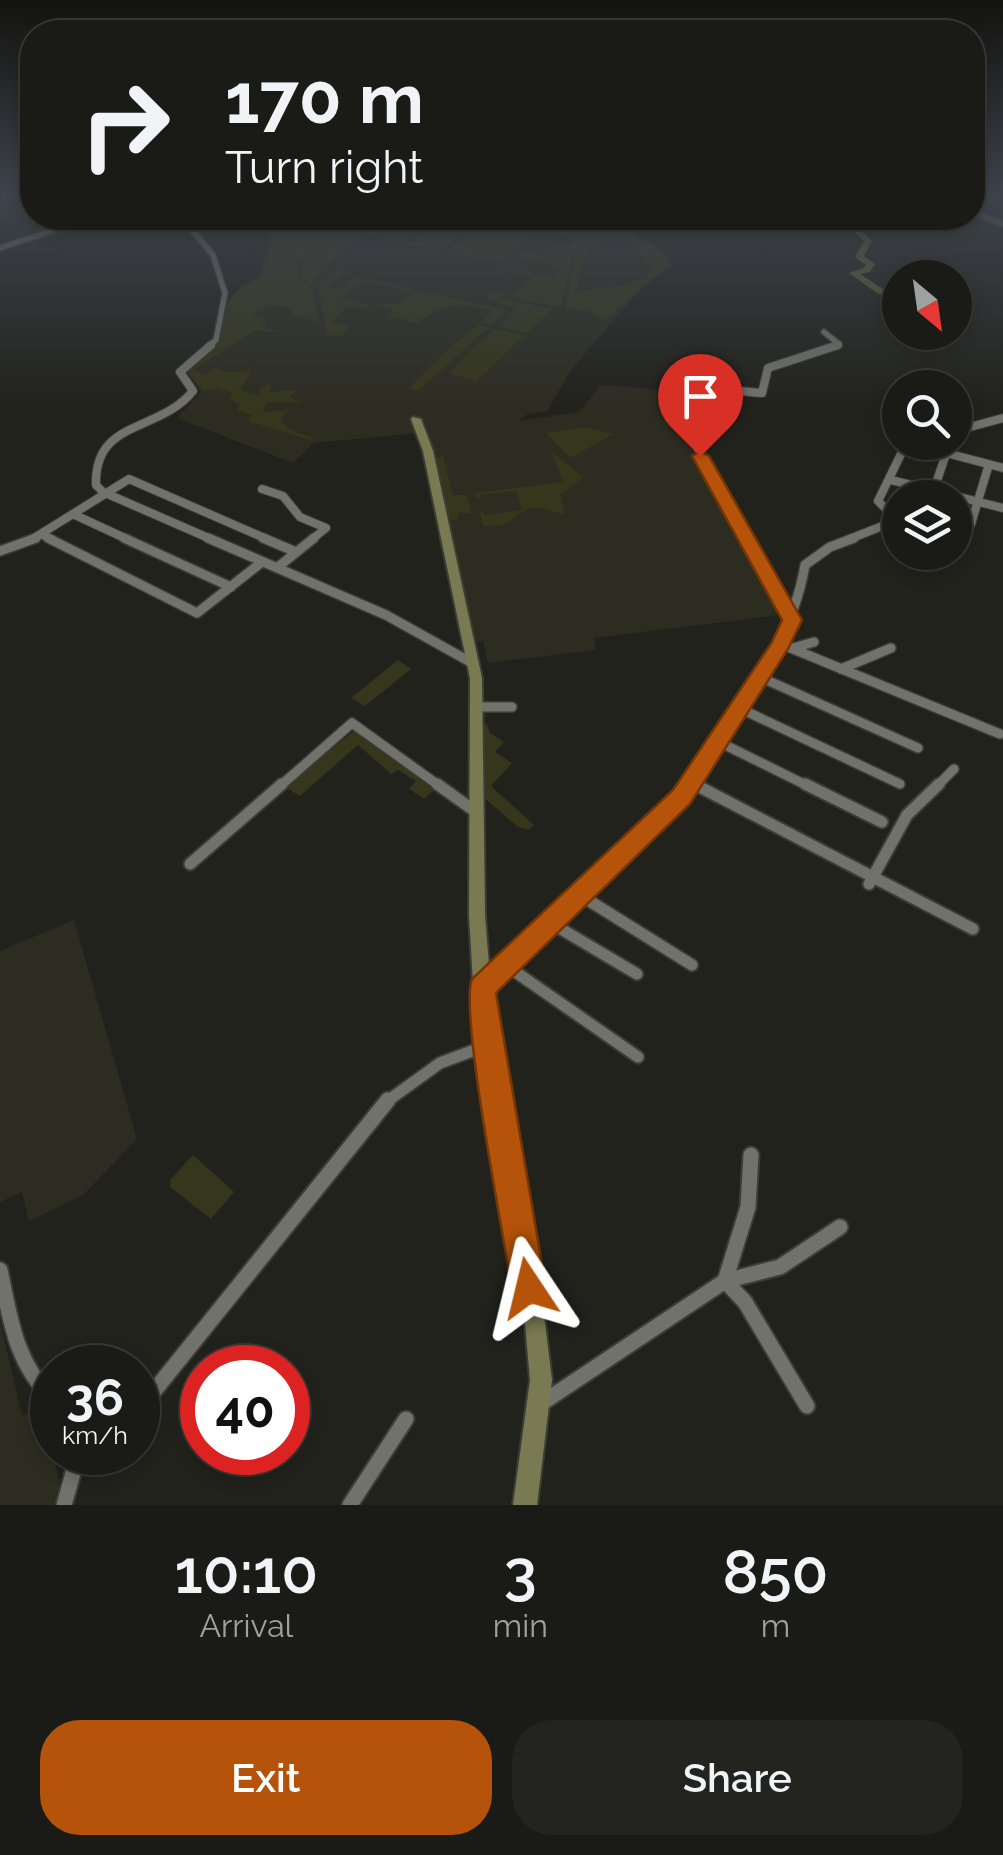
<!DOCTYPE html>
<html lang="en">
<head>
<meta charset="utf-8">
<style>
  :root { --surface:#1a1a16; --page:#23231f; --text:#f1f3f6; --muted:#9fa1a1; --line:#383835; --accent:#b45309 }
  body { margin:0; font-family:Raleway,sans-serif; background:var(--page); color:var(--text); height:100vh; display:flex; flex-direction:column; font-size:38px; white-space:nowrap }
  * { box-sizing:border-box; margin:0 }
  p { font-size:32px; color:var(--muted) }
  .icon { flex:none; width:55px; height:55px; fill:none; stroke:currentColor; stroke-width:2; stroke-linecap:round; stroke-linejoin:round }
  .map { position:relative; height:1505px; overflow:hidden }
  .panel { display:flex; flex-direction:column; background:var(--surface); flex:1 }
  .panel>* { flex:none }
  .top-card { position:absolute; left:20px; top:20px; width:965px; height:210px; border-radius:40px; box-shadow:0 5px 15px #0003,0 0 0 2px var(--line); background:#1a1a16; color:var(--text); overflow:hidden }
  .needle { width:65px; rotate:151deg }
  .buttons { position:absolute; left:882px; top:260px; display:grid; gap:20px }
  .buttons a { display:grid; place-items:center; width:90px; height:90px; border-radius:50%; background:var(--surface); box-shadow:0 5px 15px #0003,0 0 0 2px var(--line); font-size:50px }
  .speed { position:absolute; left:30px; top:1345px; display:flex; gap:20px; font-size:50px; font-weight:700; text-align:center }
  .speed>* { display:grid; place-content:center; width:130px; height:130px; border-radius:50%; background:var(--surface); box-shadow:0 5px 15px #0003,0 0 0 2px var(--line); line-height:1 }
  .speed small { font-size:25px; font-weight:400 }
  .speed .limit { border:15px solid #d22; background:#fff; color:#111 }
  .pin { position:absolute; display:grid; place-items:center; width:85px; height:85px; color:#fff; margin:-102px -42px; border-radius:50% 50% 50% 0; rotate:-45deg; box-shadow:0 0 10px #0007 }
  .pin .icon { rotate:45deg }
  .me { position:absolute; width:110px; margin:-55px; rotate:350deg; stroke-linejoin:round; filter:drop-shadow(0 0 8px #0008) }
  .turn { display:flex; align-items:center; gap:35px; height:210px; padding:0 40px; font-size:45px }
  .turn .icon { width:130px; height:130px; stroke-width:2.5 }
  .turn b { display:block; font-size:70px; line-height:85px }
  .eta { display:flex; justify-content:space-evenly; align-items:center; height:170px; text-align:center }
  .eta b { font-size:60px; font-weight:600; line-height:70px }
  .action { display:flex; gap:20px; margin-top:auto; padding:20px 40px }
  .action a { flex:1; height:115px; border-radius:40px; background:var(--accent); color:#fff; font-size:40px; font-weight:600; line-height:115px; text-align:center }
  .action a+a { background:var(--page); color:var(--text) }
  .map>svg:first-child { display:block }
  .built { fill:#2c2c21 }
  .green { fill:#35361c; fill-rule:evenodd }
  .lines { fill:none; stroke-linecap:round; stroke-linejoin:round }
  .river { fill:#616339; fill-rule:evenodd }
  .street-far4-casing { stroke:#3d3d38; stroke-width:8 }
  .street-far3-casing { stroke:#3d3d38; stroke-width:10 }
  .street-far2-casing { stroke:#3d3d38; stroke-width:12 }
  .street-far1-casing { stroke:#3d3d38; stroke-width:15 }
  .street-casing { stroke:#3d3d38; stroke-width:19 }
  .secondary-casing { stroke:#3d3d38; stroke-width:4 }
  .street-far4 { stroke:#72726c; stroke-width:5 }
  .street-far3 { stroke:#72726c; stroke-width:8 }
  .street-far2 { stroke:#72726c; stroke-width:9 }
  .street-far1 { stroke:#72726c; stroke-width:11 }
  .street { stroke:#72726c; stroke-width:15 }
  .secondary { fill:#797a52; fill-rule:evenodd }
  .route { fill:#b45309; stroke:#753606; stroke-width:2.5 }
</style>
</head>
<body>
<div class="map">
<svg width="1003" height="1505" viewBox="0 0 1003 1505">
  <rect width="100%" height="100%" fill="#22221d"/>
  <!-- built -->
  <path class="built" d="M270,218h343l49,33 12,14 -28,18 -75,87 -24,41 -21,4 -8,6 61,-9 22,-27 52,4 14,7 114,219 -187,23 2,12 -108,13 -5,-22h-10l-45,-209 -114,11 -21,20 -116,-45 24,-26 -16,-22 34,-29 3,-34 18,-21 20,-10 10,-39z
    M74,920l63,219 -54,56 -54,26 -7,-29 -22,10v-251z
    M0,1321l22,95 17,-10 3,5 4,-2 16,89 -6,7h-56z"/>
  <!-- green -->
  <path class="green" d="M271,218h85l5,18 -16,15 -16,-2 11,5 -30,31 -8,-8 2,-24 -5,7 -9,3 8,1v11l15,15 6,32 -27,-7v-7l-21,-3 -20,9 14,4 1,5 -7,-2 10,8 17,3 -33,-1 -60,39 13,5 10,-8 11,5 25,-1 -12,19 20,5v-6l11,-6 -1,9 24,-2 2,2 -6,5 11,6 -34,-1 -4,11 27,-4 -9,9c6,13 17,16 31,19l-2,3 -62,-19 4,-6 -15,-5 3,-6 -12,-6 5,-5 -15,-5 -15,3 -17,-21 34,-28c7,-40 3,-46 42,-66l10,-35z
    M374,218h66l-41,25 -32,-8 6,-6z
    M476,218h37l6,8 15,4 -33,32 -8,-6 2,5 -50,-9 17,-12z
    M559,218h52l50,33 8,10 -2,5 -62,55 -17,-10 -23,-3 12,-58 -24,-6 15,2 7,-8 -30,-7zM616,239l15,3 2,8 7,3 13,19 -23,13 -52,6 2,-21 12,-23z
    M467,219c-13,31 -30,32 -60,26l27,-20z
    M553,246l20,7 -12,54 -52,-9 25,-21 -32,-5 8,-3 43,8 9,-10 -41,-8 -13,7 15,-15 33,8 6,-7 -12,-3z
    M335,271l11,2 -17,12h-7l16,5 18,-14 151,34 -16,15 -10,-3 12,-11c-35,-9 -46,-10 -76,13l-29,-8 5,-6 -16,-4 23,-4 13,-9 -48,-12 -24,16 32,8 -11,3 -14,-2 -17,16 20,4 -9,10 -15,-1 -9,-50z
    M491,292l13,2 -2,5 50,10 -25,24 -26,-6 14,-19 -30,-10z
    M479,325l10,2 -71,64 -10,-2 42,-42z
    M494,329l30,7 -48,45 -27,-8z
    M584,427l29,7 -42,24 -25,-25z
    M551,450l32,28 -23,16 5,20c-10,0 -19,-7 -31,-6 -22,3 -17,20 -51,18l-4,-17 6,6 37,-5 -6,-19 -36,4v3l-5,-1v-4l88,-11z
    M443,456l10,39h14l5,19 -13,-2 -3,9 -9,-2 -14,-59z
    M398,660l13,9 -46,37 -14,-8z
    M487,724l3,9 14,9 -9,10 17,11 -21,23 43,39 -6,5 -10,-3 -36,-31 -2,-71z
    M354,731l5,1 86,63 -11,-5 -10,9 -15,-10 7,-8 -18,-11 -7,4 -33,-29 -58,51 -15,-9z
    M193,1155l41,37 -23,27 -41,-32 1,-8z"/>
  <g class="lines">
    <!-- river -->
    <path class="river" d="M855,218h7l1,14 9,9 -8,15 11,8 -5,8 -10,2 23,15 17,6v6l-23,-8 -28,-20 15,-5 2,-3 -11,-8 9,-16 -9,-8z"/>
    <defs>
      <path id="street-far4" d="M972,212l31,12
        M182,218l31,37 12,38 -9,47 -8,7
        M0,248l92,-30
        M824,332l15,12 -3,3"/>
      <path id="street-far3" d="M211,345l-31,27 13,19c-34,42 -99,28 -97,94l7,7 110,48
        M955,431l48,-13
        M891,480l112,28
        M262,489l21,7 17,21 26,11 -15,12
        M931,498l15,-44
        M75,515l54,25
        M897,520l-19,-19 27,-55 7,-2 91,24
        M971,524l18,-60
        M43,535l10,5
        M31,540l98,-61 140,61
        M748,540l-75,-137c16,-22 65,-11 89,-10l6,-25 70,-23
        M847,540l53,-21"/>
      <path id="street-far2" d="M48,538l149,75 65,-51
        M124,538l107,49
        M208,538l178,77 88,49
        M263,538l33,14
        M747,538l45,82
        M0,551l36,-13
        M278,567l36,-29
        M781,644l219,90
        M793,648l21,-6
        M841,669l50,-21
        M760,677l158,71
        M478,707h34
        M739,708l161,76
        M717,741l93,46
        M690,782l9,5
        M279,787l73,-64 89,64
        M688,787c45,-70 103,-138 117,-222l25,-18 24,-9
        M936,787l18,-18"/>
      <path id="street-far1" d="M437,784l39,28
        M694,784l279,145
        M805,784l77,38
        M190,864l92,-80
        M869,884l38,-69 32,-31
        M580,895l112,70
        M551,923l86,51
        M507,966l131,91
        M483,987l198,-190 8,-13
        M386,1102l54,-39 48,-18"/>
      <path id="street" d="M751,1155l-3,52 -23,74 55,-14 60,-40
        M0,1270c10,47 15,93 52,128
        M539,1405l186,-124 20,21 62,104
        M138,1411l250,-311
        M64,1505l15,-53
        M350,1505l56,-86"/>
      <path id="secondary" d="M413,417l8,2 12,32 49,227 3,237 8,102 52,306 7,57 -15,125h-24l17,-125 -5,-57 -50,-306 -6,-102 1,-237 -47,-227 -12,-32z"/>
    </defs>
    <!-- street-far4 casing -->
    <use href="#street-far4" class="street-far4-casing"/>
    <!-- street-far3 casing -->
    <use href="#street-far3" class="street-far3-casing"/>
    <!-- street-far2 casing -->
    <use href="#street-far2" class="street-far2-casing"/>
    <!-- street-far1 casing -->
    <use href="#street-far1" class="street-far1-casing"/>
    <!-- street casing -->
    <use href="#street" class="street-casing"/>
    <!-- secondary casing -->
    <use href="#secondary" class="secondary-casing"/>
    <!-- street-far4 -->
    <use href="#street-far4" class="street-far4"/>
    <!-- street-far3 -->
    <use href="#street-far3" class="street-far3"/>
    <!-- street-far2 -->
    <use href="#street-far2" class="street-far2"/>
    <!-- street-far1 -->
    <use href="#street-far1" class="street-far1"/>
    <!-- street -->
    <use href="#street" class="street"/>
    <!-- secondary -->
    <use href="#secondary" class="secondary"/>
  </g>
  <!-- sky -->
  <linearGradient id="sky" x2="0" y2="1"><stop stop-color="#131310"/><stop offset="0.48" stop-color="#3e444c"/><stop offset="1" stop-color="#3e444c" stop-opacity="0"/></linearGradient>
  <rect width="1003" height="406" fill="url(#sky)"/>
  <!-- route -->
  <path class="route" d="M700,451l9,5 93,164 -14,29 -98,155 -194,189 50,295 -5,12 -12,5 -12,-5 -5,-12c-8,-49 -53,-278 -40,-309l201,-189 99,-148 10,-22 -90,-164z"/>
</svg>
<div class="buttons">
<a><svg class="needle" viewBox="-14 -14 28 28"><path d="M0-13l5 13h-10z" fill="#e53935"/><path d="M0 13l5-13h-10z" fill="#9fa1a1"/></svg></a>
<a><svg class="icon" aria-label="search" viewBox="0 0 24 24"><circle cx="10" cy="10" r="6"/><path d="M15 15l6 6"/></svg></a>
<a><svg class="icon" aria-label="layers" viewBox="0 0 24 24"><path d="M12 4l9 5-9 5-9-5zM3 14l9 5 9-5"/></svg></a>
</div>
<div class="speed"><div>36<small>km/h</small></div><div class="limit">40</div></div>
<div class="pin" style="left:700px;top:456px;background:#d93025"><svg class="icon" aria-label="arrive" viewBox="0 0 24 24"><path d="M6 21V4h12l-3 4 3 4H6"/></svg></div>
<svg class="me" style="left:529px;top:1288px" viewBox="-20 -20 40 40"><path d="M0-17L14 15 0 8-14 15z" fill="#b45309" stroke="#fff" stroke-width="4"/></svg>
<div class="top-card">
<div class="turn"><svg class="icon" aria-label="right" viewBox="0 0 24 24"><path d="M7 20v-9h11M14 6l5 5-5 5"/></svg><div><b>170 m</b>Turn right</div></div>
</div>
</div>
<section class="panel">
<div class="eta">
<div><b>10:10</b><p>Arrival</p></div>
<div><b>3</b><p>min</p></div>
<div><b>850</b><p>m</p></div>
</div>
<div class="action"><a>Exit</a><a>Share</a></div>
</section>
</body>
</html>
